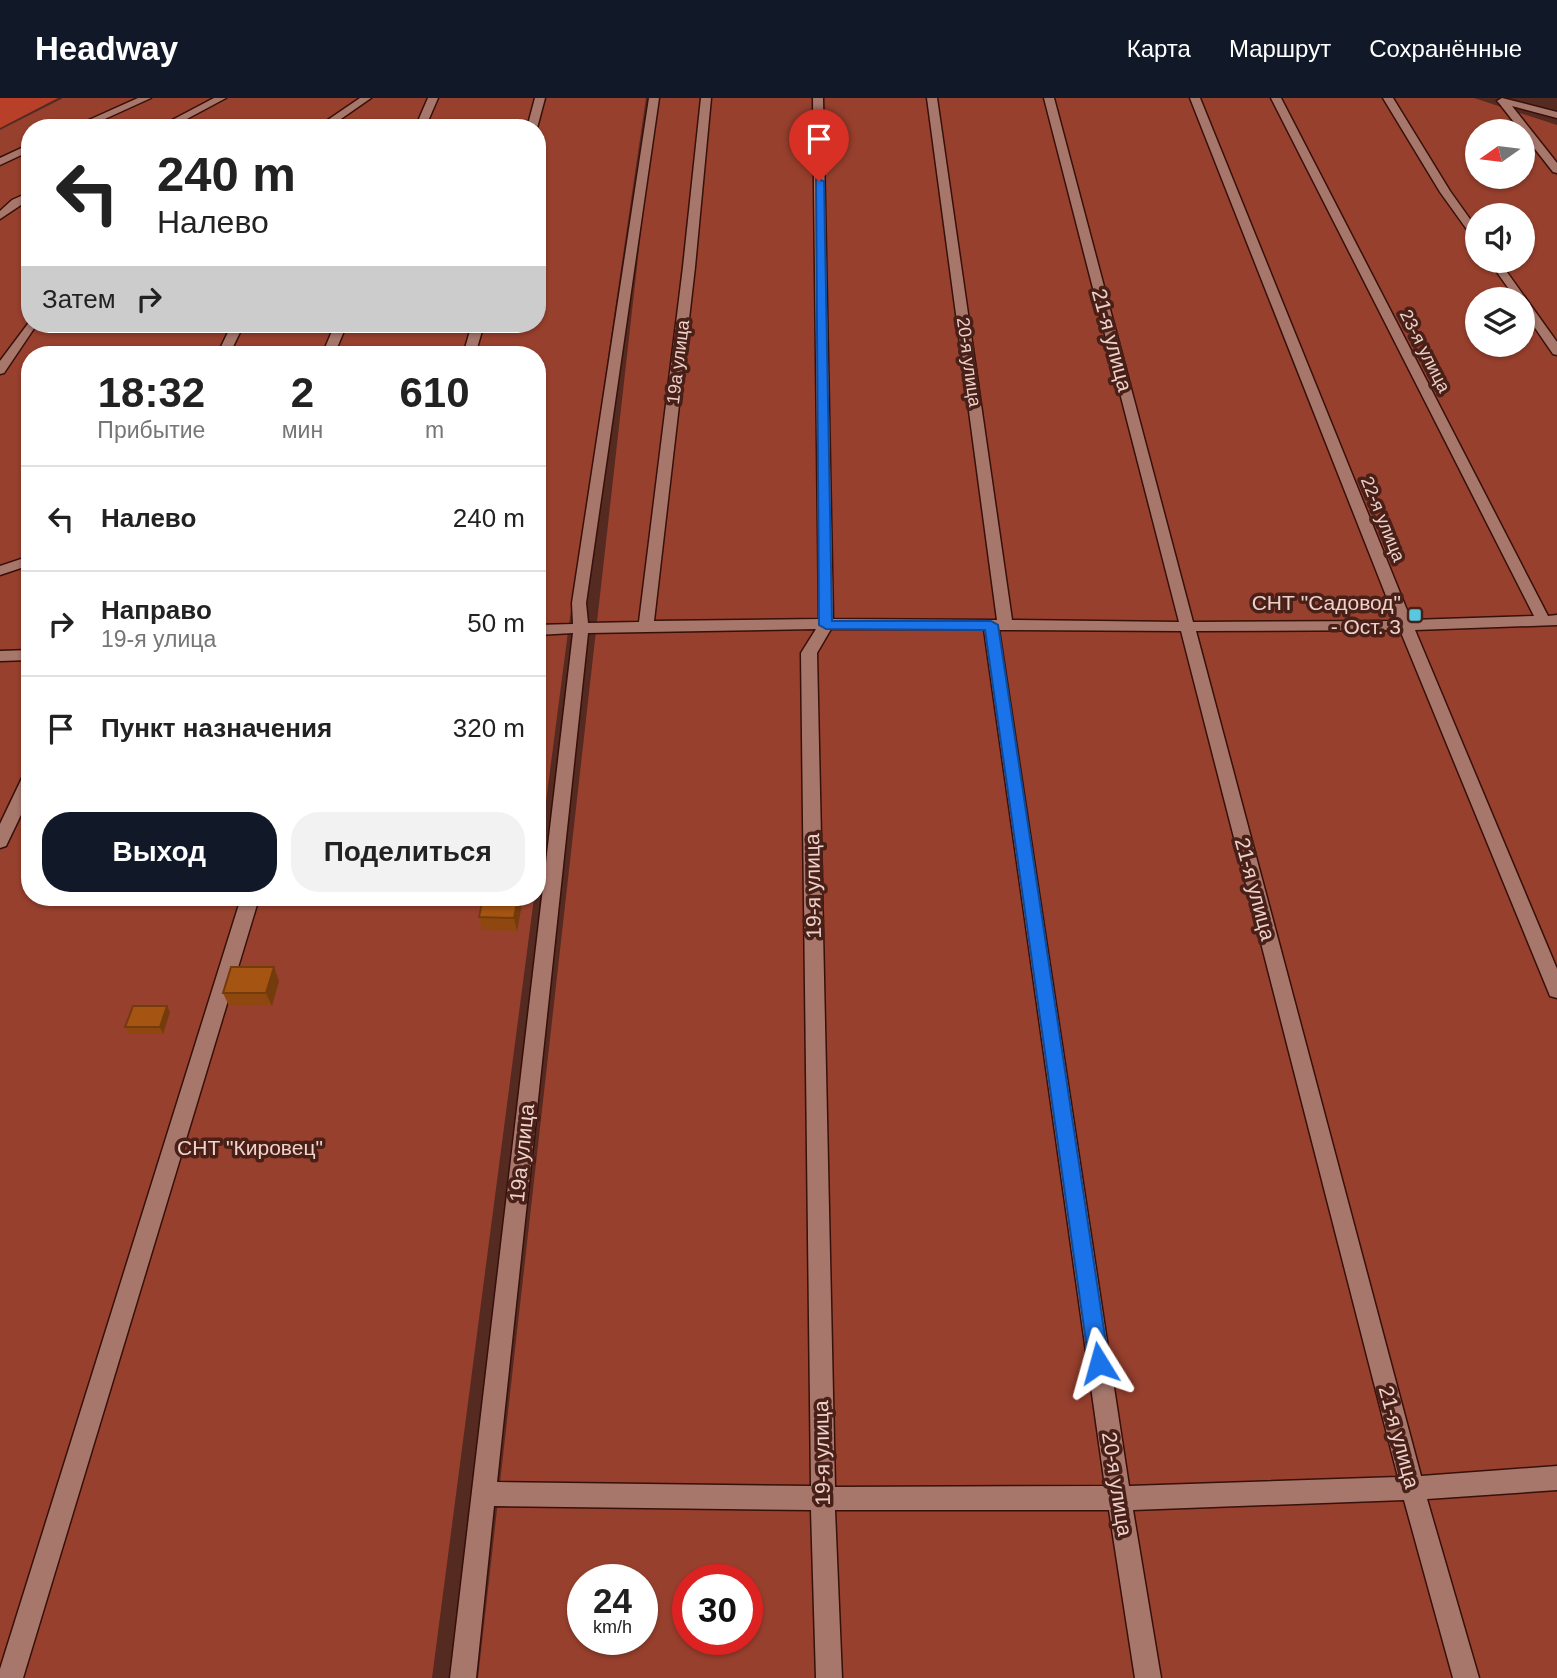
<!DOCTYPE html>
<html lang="ru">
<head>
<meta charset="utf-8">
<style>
  :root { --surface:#fff; --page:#f2f2f2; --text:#222; --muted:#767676; --line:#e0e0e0; --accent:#111827 }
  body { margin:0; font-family:Arial,sans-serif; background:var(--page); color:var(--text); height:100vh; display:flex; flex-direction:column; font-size:26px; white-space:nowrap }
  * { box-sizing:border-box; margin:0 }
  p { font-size:23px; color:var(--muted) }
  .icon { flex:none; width:38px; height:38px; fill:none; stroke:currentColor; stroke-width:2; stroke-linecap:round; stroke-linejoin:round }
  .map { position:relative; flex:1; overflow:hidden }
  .panel { position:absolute; left:21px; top:248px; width:525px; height:560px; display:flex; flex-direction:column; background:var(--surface); border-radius:28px; box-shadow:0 2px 5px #0004 }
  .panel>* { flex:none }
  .banner { position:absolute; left:21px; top:21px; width:525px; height:214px; border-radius:28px; box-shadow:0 2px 5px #0004; background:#fff; color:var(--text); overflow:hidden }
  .needle { width:46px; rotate:256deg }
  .controls { position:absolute; left:1465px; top:21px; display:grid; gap:14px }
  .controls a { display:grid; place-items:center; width:70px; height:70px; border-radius:50%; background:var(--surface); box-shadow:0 2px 5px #0004; font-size:35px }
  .speed { position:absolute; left:567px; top:1466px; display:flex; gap:14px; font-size:35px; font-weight:700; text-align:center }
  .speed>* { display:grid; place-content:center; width:91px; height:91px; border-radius:50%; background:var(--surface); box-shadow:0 2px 5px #0004; line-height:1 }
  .speed small { font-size:18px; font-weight:400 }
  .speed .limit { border:10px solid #d22; background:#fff; color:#111 }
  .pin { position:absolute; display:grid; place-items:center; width:60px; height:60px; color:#fff; margin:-72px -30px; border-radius:50% 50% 50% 0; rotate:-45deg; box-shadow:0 0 7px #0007 }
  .pin .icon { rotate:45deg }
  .me { position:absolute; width:77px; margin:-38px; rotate:352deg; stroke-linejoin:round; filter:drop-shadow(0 0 5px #0008) }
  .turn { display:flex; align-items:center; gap:24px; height:147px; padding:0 21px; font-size:32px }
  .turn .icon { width:91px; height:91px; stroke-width:2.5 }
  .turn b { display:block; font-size:49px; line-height:60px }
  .then { display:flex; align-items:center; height:66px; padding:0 21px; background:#0003; gap:14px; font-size:26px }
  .eta { display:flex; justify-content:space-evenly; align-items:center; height:119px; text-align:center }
  .eta b { font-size:42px; font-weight:800; line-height:49px }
  .primary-button { display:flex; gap:14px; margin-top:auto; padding:14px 21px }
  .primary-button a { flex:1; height:80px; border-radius:28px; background:var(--accent); color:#fff; font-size:28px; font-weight:800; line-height:80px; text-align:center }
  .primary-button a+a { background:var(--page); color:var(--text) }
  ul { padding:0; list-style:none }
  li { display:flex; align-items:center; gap:21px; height:105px; padding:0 21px; border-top:2px solid var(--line) }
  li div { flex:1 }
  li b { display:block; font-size:26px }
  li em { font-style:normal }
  header { display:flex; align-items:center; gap:42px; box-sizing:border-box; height:98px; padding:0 35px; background:var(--accent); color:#fff }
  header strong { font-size:33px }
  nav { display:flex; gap:38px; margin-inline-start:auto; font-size:24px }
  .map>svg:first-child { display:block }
  .green { fill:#98402e; fill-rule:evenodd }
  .forest { fill:#b84028 }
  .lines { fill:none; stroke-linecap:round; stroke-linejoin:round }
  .minor-casing { stroke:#371009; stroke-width:3 }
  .minor { fill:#a8776c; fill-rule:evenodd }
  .wall { fill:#8e480f }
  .shaded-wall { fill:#743b0d }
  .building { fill:#a55412; stroke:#743b0d; stroke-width:2 }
  .route { fill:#1a73e8; stroke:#114b97; stroke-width:2 }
  .poi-dot { fill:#56c9e1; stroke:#482017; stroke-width:2.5 }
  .labels { text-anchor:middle; stroke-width:7; stroke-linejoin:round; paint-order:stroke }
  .far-street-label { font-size:18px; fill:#edd1cb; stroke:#482017 }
  .street-label { font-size:21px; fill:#edd1cb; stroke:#482017 }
  .poi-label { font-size:21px; fill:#edd1cb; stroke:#482017; text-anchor:end }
  .park-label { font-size:21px; fill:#f2d2ca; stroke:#482017 }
</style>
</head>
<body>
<header>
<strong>Headway</strong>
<nav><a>Карта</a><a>Маршрут</a><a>Сохранённые</a></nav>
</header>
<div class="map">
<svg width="1557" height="1580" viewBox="0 0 1557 1580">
  <rect width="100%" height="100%" fill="#542a21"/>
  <!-- green -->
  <path class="green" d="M63,0h583l-77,526 -32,247v-516h-507v543h504l-102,780h-432v-1548zM30,30h507v196h-507z
    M656,0h818l83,27v1553h-1079zM1477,33h45v46h-45zM1477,117h45v46h-45zM1477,201h45v46h-45zM583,1482h59v60h-59zM688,1482h59v60h-59z"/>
  <!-- forest -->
  <path class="forest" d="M0,0h58l-58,30z"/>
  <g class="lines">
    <defs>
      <path id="minor" d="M138,0h13l-66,30h-14z
        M214,0h12l-56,30h-13z
        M360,0h11l-43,30h-12z
        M428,0h10l-13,30h-10z
        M535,0h10l-8,30h-10z
        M649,0h10l-73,505 2,20 51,-1 44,-355 18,-169h10l-16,169 -41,354 165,-2 -6,-521h10l10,521 164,1 -70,-522h10l75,522 167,2 -135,-524h10l139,524 203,-1 -206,-523h10l211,522 123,-4 -263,-518h10l267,518 9,-1v10l-142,5 142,339v29l-7,-2 -2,-5 -148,-361 -204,1 225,845 136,-10v24l-130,9 52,179h-26l-49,-178 -271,10 28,168h-26l-26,-168h-274l7,168h-26l-5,-168 -317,-4 -18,172h-26l123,-1045 -36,2v-10l36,-1 -1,-21zM816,531l-15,24 10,833 -314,-4 91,-849zM831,531h153l121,857 -270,1 -18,-834zM999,532l182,1 217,846 -269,9z
        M1383,0h10l57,93 27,38v10l-4,-1 -33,-46z
        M1502,0l55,14v6l-45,-12 45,57v10l-4,-1 -54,-69 -2,-2z
        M30,46v7l-30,14v-7z
        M30,94v7l-30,20v-8l12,-11z
        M1489,163h10l58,81v13l-4,-1 -31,-45v-10h-6z
        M30,223v3h7l-33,49 -4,1v-13z
        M232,226h12l-15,31h-12z
        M335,226h12l-13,31h-12z
        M472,226h12l-9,31h-12z
        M30,458v9l-30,10v-9z
        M30,552v10l-30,1v-10z
        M30,674v24l-24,50 -6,2v-24l22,-46z
        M241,800h18l-236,780h-23v-9z"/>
    </defs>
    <!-- minor casing -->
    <use href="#minor" class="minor-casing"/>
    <!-- minor -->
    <use href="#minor" class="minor"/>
  </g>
  <!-- wall -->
  <path class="wall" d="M522,806l-5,27 -35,-1 -3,-13z
    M279,883l-7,25h-43l-6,-13z
    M170,914l-7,22h-34l-4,-7z"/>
  <!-- shaded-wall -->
  <path class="shaded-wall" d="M518,800h2l2,6 -5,27 -3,-13z
    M274,869l5,14 -7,25 -6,-13z
    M167,908l3,6 -7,22 -3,-7z"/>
  <!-- building -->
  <path class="building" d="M483,800h35l-4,20 -35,-1z
    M231,869h43l-8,26h-43z
    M133,908h34l-7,21h-35z"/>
  <!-- route -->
  <path class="route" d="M816,81l8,2 8,440h159l7,4 111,738 -3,7 -7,3 -7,-3 -3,-7 -104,-733 -159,-1 -7,-4z"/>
  <!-- markers -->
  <rect class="poi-dot" x="1408" y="510" width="14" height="14" rx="3.5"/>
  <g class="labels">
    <!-- far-street labels -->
    <g class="far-street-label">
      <text transform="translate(1425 253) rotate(63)" y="6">23-я улица</text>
      <text transform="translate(678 264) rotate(-83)" y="6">19а улица</text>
      <text transform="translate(969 264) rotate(82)" y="6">20-я улица</text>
      <text transform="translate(1383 421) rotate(68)" y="6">22-я улица</text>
    </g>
    <!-- street labels -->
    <g class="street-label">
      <text transform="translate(1112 242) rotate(75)" y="7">21-я улица</text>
      <text transform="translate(813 788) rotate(-91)" y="7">19-я улица</text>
      <text transform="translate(1255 791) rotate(75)" y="7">21-я улица</text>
      <text transform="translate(522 1055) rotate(-84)" y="7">19а улица</text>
      <text transform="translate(1399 1339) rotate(75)" y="7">21-я улица</text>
      <text transform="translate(822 1355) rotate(-91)" y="7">19-я улица</text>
      <text transform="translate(1117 1386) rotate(81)" y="7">20-я улица</text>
    </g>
    <!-- poi labels -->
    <g class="poi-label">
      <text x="1401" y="512">СНТ "Садовод"<tspan x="1401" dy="24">- Ост. 3</tspan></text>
    </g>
    <!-- park labels -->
    <g class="park-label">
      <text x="250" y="1057">СНТ "Кировец"</text>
    </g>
  </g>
</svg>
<div class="controls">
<a><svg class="needle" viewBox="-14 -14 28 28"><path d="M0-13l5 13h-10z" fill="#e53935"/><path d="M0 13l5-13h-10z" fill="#767676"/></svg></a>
<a><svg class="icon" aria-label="sound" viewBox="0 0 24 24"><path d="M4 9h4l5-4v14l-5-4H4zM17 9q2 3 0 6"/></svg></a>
<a><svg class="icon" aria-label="layers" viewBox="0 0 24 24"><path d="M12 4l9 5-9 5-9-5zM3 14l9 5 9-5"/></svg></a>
</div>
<div class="speed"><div>24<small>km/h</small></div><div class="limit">30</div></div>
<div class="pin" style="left:819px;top:83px;background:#d93025"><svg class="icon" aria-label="arrive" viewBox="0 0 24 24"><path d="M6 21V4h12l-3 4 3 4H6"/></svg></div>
<svg class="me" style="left:1099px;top:1265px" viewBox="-20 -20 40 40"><path d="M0-17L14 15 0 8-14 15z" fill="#1a73e8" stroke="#fff" stroke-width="4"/></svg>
<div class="banner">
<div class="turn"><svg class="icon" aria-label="left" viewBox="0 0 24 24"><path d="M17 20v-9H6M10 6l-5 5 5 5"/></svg><div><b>240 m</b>Налево</div></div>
<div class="then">Затем<svg class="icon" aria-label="right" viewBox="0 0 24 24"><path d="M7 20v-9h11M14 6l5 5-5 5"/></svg></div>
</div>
<section class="panel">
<div class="eta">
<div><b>18:32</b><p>Прибытие</p></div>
<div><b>2</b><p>мин</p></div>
<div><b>610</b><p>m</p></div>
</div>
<ul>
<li><svg class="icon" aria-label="left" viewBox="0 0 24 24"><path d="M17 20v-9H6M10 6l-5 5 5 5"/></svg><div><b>Налево</b></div><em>240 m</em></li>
<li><svg class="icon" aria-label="right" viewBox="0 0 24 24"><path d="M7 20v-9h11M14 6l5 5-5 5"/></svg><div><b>Направо</b><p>19-я улица</p></div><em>50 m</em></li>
<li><svg class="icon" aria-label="arrive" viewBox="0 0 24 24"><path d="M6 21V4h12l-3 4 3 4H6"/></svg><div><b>Пункт назначения</b></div><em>320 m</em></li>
</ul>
<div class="primary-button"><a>Выход</a><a>Поделиться</a></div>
</section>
</div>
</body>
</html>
